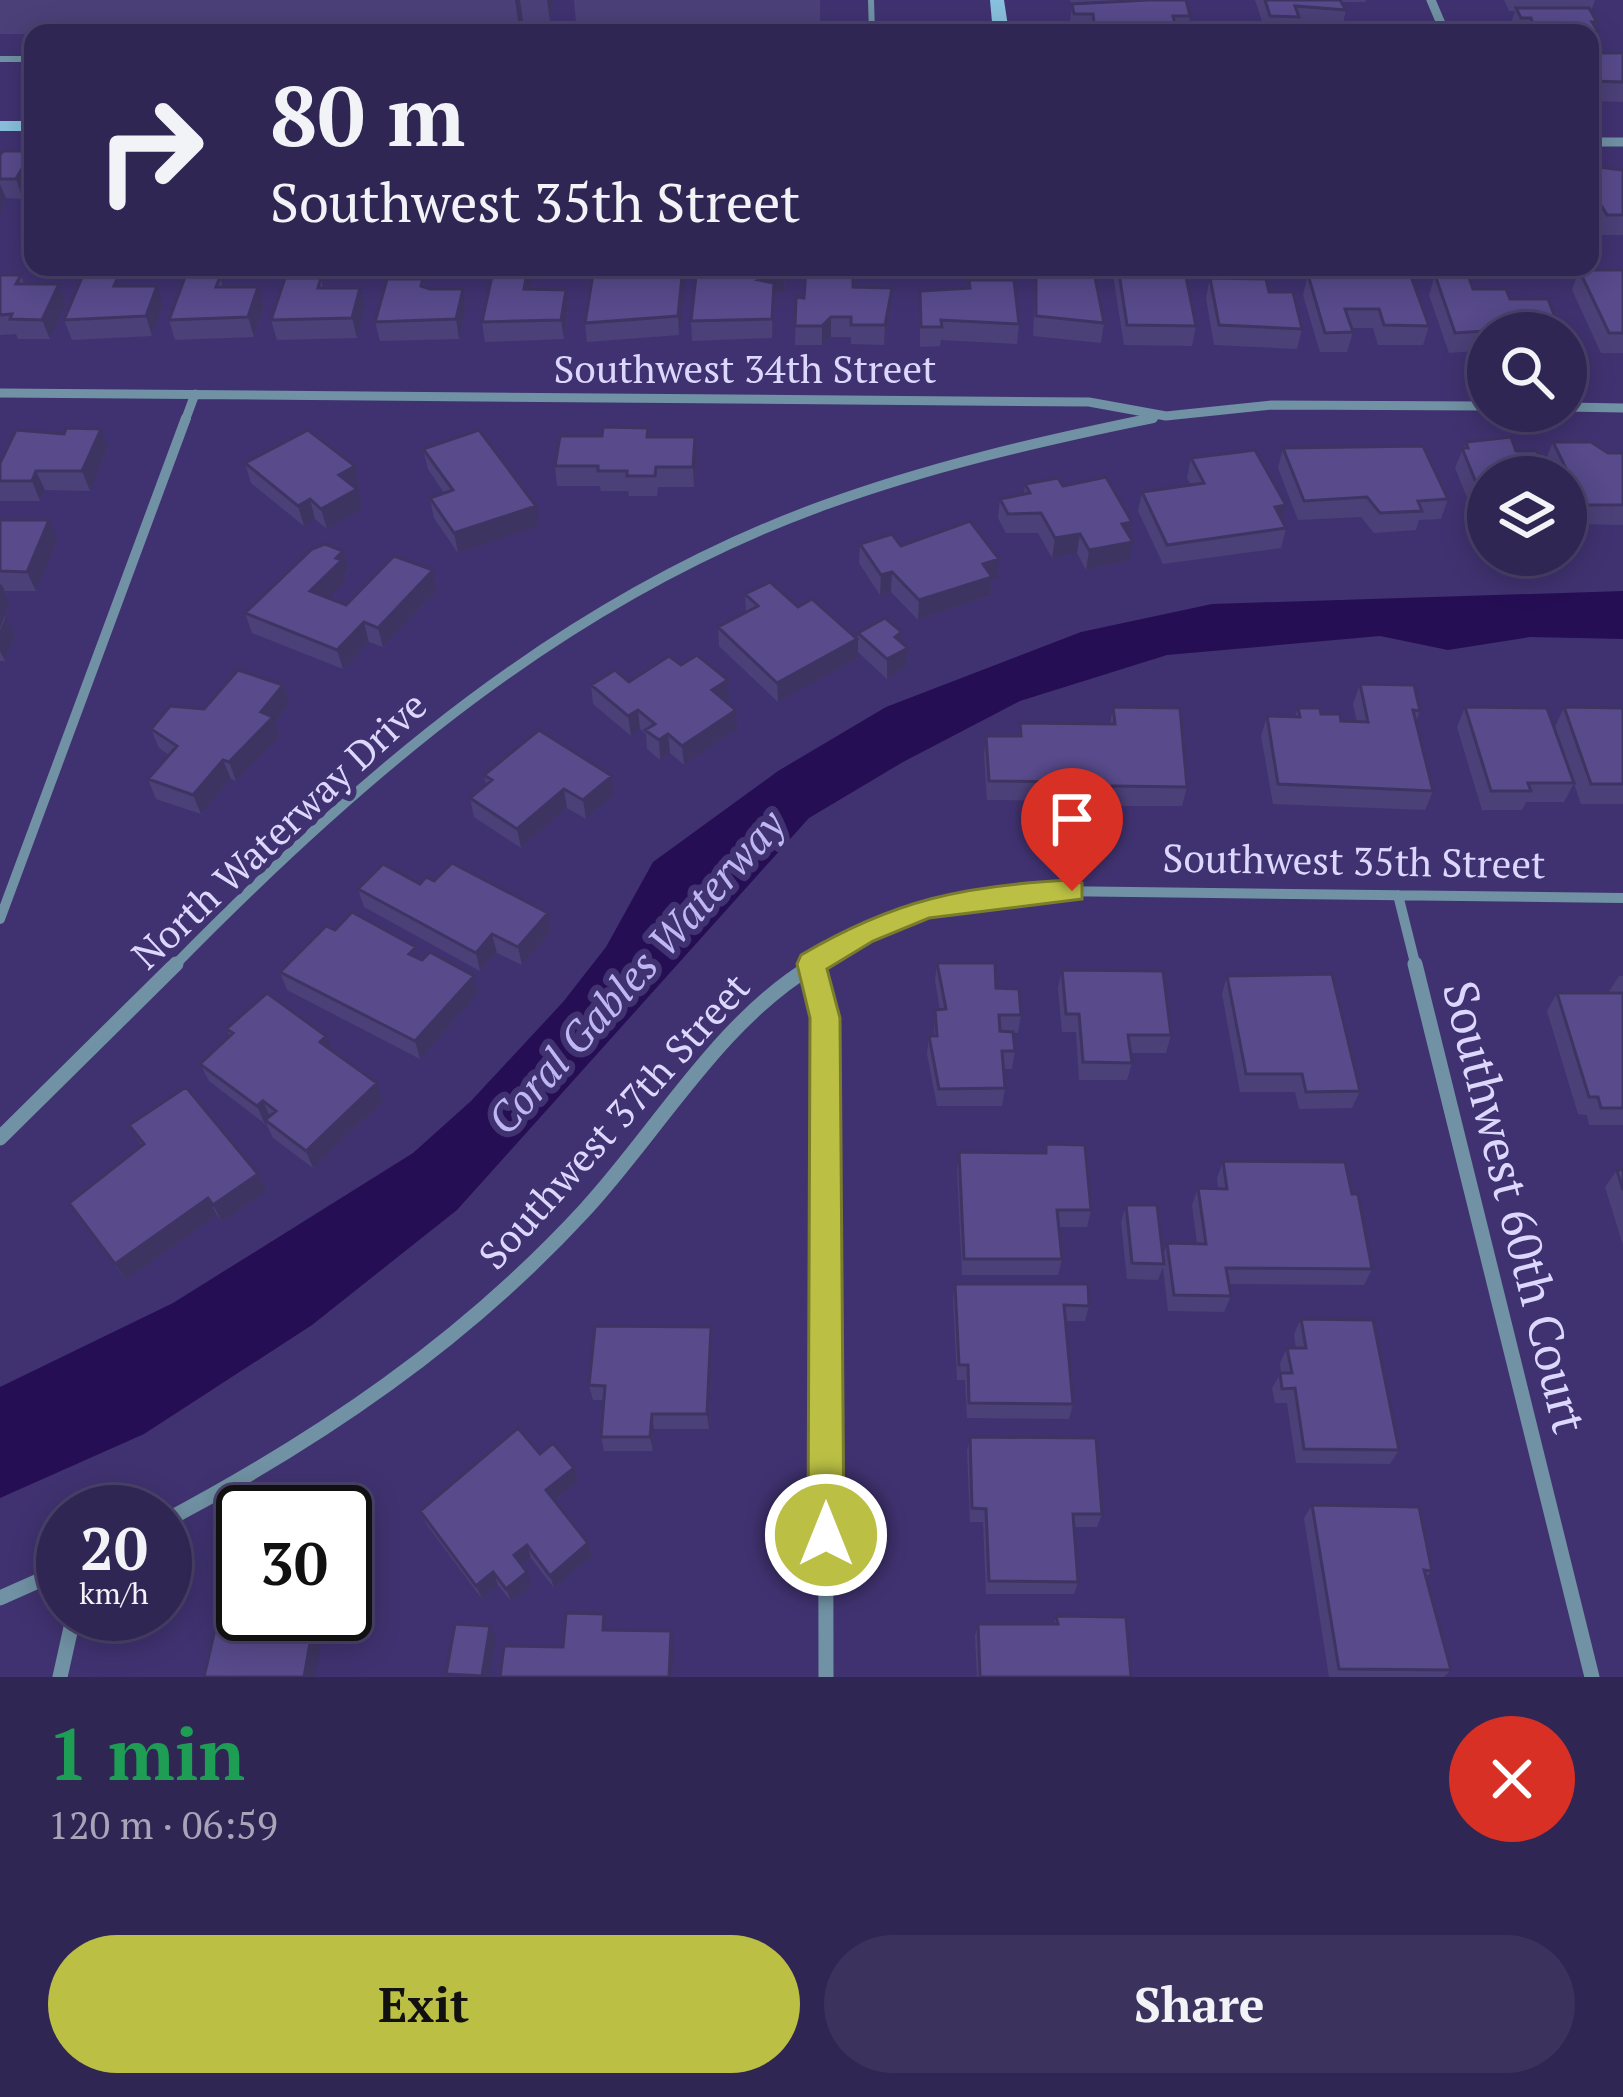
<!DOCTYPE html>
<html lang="en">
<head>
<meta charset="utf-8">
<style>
  :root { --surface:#302654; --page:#3c325e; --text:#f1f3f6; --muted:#a8a5b8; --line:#4b436b; --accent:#bbc044 }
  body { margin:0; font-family:"PT Serif",serif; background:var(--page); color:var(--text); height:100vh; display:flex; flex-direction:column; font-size:45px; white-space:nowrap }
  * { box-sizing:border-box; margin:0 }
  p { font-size:39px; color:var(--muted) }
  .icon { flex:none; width:66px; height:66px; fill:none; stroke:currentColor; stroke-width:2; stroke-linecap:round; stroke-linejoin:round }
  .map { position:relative; height:1677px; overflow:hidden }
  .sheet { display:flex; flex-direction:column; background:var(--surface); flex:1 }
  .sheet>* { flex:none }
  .banner { position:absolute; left:24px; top:24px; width:1575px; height:252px; border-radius:24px; box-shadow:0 6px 30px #0003,0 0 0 3px var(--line); background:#302654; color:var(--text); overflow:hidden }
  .controls { position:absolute; left:1467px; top:312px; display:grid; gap:24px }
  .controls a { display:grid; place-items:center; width:120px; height:120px; border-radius:50%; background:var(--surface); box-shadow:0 6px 30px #0003,0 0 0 3px var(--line); font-size:60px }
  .speed { position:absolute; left:36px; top:1485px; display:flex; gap:24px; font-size:60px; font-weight:700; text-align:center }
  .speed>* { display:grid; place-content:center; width:156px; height:156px; border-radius:50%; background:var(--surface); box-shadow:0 6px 30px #0003,0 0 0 3px var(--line); line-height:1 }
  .speed small { font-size:30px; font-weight:400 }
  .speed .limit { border:6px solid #111; border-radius:18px; background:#fff; color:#111 }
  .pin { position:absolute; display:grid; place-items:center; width:102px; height:102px; color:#fff; margin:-123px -51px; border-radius:50% 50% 50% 0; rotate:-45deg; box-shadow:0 0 12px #0007 }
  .pin .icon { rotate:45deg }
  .me { position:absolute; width:132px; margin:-66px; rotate:0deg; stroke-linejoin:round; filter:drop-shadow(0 0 9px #0008) }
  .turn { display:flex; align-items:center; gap:42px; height:252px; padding:0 48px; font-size:54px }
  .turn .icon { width:156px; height:156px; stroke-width:2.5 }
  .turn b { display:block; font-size:84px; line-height:102px }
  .round { display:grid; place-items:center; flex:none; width:126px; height:126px; border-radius:63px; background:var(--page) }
  .headline { display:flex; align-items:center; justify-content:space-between; height:204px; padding:0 48px }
  h1 { font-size:72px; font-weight:600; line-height:90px; color:#1e9e55 }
  .action { display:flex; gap:24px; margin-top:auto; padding:24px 48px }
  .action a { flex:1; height:138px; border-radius:72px; background:var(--accent); color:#111; font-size:48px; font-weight:600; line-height:138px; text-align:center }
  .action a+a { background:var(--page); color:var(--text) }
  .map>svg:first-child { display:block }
  .water { fill:#260e55 }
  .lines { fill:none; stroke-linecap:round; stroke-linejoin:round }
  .lane { stroke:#7092a4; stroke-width:6 }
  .street-far2 { stroke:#7092a4; stroke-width:9 }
  .street-far1 { stroke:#7092a4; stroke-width:10 }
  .street { stroke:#7092a4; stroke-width:15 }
  .secondary { fill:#89c0dd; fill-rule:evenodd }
  .wall { fill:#4c4078 }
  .shaded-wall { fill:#3e3461 }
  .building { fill:#584a8b; stroke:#3e3461; stroke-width:3 }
  .route { fill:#bbc044; stroke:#7a7d2c; stroke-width:3 }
  .labels { text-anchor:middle; stroke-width:12; stroke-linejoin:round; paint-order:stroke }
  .street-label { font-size:39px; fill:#dcd7fd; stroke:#403270 }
  .water-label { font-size:42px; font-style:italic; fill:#bfb6f5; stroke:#403270 }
  .near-street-label { font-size:48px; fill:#dcd7fd; stroke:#403270 }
</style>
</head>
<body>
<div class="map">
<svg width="1623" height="1677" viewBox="0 0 1623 1677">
  <rect width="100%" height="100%" fill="#403270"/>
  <!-- water -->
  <path class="water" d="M1623,591v48l-93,-2 -82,13 -68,-14 -213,19 -147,46 -117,61 -94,56 -352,392 -145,115 -168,109 -144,64v-111l173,-84 240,-150 58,-52 92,-99 43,-55 47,-85 125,-91 108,-64 195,-75 131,-28z"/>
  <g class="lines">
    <!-- lane -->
    <path class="lane" d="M871,0l1,33
      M0,59h33"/>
    <!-- street-far2 -->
    <path class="street-far2" d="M1431,0l14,33
      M1590,142h33
      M0,393l1089,9 77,14 106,-11 216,1
      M1566,407l57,1
      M185,421l10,-27
      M1138,421l15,-3"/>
    <!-- street-far1 -->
    <path class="street-far1" d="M1398,895l18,72
      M0,919l186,-501
      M173,967c188,-192 390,-366 646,-460 109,-40 221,-66 334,-89
      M810,967l60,-36 82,-27 100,-13 571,7"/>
    <!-- street -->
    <path class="street" d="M812,964l13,53 1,660
      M1415,964l177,713
      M0,1138l176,-174
      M165,1521c156,-83 298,-179 419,-310 74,-80 135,-190 231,-247
      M0,1598l63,-28
      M60,1677l14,-63"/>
    <!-- secondary -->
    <path class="secondary" d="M990,0h14l5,33h-16z
      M0,121h33v10h-33z"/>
  </g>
  <!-- wall -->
  <path class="wall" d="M0,0h554l-4,21h-27l-3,12 -487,1h-33z
    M574,0h246v23h-14v10h-205l-1,-11h-24z
    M1070,0h116l4,16 -3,17h-115l-2,-11 2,-16z
    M1255,0h111l-1,2h-22l3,8 -4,18 -45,-3 -1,8h-30z
    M1504,0h91l-4,11 6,11 -2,5 3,4 -7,19 -1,-17h-76l-4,-7 5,-15h-6z
    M1590,53h33v49l-33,-1z
    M32,151l1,30 -10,18 -17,-1 -6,17v-60z
    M1590,166l33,4v65h-24l-9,-16z
    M529,267l1,22 36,1 2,19 -4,30 -79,3 -3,-20z
    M637,267h50l-1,8h-2l-5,60 -92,7 -2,-19z
    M1047,267l57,56 -3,20 -68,-7 3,-64h10z
    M1114,267h70l12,59 -4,20 -68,-1 -11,-70z
    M1373,268l56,58 -6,19h-45l-5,-17h-21l1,4 -6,20h-27l-17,-57 5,-20h63z
    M732,270l52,1 1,19 -11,4 -2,44 -80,3 -1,-20z
    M1579,270h44v83h-22l-29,-63z
    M0,275h21l3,9h35l7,20 -16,35h-32l-2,-5 -16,1z
    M1435,275l38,14 37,10 50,31 -1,3h-71v17l-39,3 -20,-58z
    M220,277l3,10 41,20 -10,30 -79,3 -6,-20z
    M321,278l2,10 42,19 -8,31 -80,2 -6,-20z
    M1210,278l59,14 33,37 -5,20 -83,-4 -8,-47z
    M423,279l1,8 6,2h33l3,20 -7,30 -79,2 -5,-19z
    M969,280l50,44 -2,20 -76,-4 -1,6 -20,1v-56l49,-3z
    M123,286l40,20 -11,30 -80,4 -8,-20z
    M853,287l39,1 -1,20 -7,37 -33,-1v-7h-20l-9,8h-27l1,-48 8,1z
    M648,428l1,9 48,20 -3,30h-36l-1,9h-28l-1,-5h-27l-1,-5h-43l-2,-20 47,-30z
    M1466,442l22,35v62h-4l-29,-71z
    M1553,442l55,11h15v72l-47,-1 -10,-19v-28h-13l-8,-15z
    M108,448l-18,43 -45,-1 -5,11h-40v-38z
    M1283,448l165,51 -7,20 -22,1 -3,10 -42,3 -13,-16 -63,3 -20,-52z
    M423,449l116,77 -81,27 -24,-35 -4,-20 14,-5 -16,-24z
    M1191,458l91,62 4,8 -5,20 -118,16 -25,-53 4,-19 49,-7 -4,-7z
    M245,463l110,3 5,20 -4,2 6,21 -35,20 -12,-10 -11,7 -53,-43z
    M1025,484l38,2 67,50 -1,25 -43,9 -9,-17 -25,5 -14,-25h-32l-8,-15 2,-19 24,-5z
    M0,520l58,20 -22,51h-31l5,12 -5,13 10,20 -10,25h-5z
    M860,544l41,2 96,33 -5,1 -2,16 -72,24 -27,-28 -11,3 -21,-32z
    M343,551l6,19 -4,4 2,6 -19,18 18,7 87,-35 4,20 -54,57 -14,-5 -26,27 -91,-36 -7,-20z
    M745,594l53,13 59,32v20l-79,43 -59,-56 -1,-19 28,-15z
    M858,633l50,15 -1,19 -20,12 -29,-27z
    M629,682l100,17 -3,2 11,28 -53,36 -14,-12 -10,7 -13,-11 -1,-15 -6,-5 -9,7 -38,-32 -2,-19z
    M1360,684l60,27 -4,11 17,69 -8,19 -152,-6 -12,-68 6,-20 28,1 3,-9 23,6 20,7 16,1 -4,-18z
    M283,685l7,19 -15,18 5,14 -44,45 -5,-2 -30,35 -45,-15 -8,-20 21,-24 -10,-7 -8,-19 53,-20z
    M1113,707l74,80 -5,19h-72l-2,6h-31l-2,-11 -88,-1 -3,-45 2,-19h33l1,-13 90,1z
    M1465,707l109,76 -10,19h-38l-4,8h-40l-25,-83z
    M1564,707l59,1v96h-42l-26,-77z
    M484,775l130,20 -28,24 -19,-11 -46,40 -47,-31 -4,-19 16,-14z
    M434,881l117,51 -29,33 -25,-12 -17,18 -116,-64 -6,-18z
    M335,930l139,46 4,18 -58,65 -133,-69 -7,-18z
    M937,963l59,25 25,27 -3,18h-5l2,18 -3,18h-9l2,19 -3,18h-65l-10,-52 2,-18h5l1,-26h5l-5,-29z
    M1062,970l109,65 -5,18h-36l2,10 -5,17h-48l-3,-48h-14l-4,-44z
    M1227,976l133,115 -8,17 -53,1 -4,-17h-55l-18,-98z
    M1619,976h4v149h-34l-2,-10 -9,-1 -31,-103 10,-18h51z
    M226,1029l106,22 51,50 -70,67 -40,-30 -7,-15 -1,1 -56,-43 -9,-17 30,-28z
    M129,1125l138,66 -45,31 -5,-7 -91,65 -57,-77 73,-57z
    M1046,1144l45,66 -4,17h-28l3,32 -4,16h-96l-5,-106 2,-17 85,1z
    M1223,1161l129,33 20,75 -8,16 -135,-1 2,12 -7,16 -56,-1 -5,-44 -5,13 -31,-1 -6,-57 5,-17 37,51 4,-13h30l-5,-38 6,-17h20l-1,-10z
    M1617,1170h6v75l-18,-58z
    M955,1284l134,22 -4,15h-19l7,83 -4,15 -102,-1 -2,-38h-8l-4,-81z
    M1301,1319l98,131 -9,14 -94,-1 -9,-60h-12l-3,-15 9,-15 -1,-10 7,-15h9l-2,-14z
    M712,1342l-3,87h-55l-1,22h-49l-3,-14 3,-37h-11l-4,-15z
    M970,1437l132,77 -5,13h-23l4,55 -4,12h-88l-3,-72h-13l-3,-71z
    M540,1454l34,14 4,14 -23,18 33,43 4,13 -38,32 -23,-30 -9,7 10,20 -21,16 -13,-16 -16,14 -55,-74 -7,-14z
    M1312,1505l120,66 -6,6 25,93 -7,7h-115l-25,-159z
    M1056,1616l75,61h-154l-2,-41 3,-12h76z"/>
  <!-- shaded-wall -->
  <path class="shaded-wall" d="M515,0h5l3,21 -3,12z
    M547,0h7l-4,21z
    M32,151l1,30 -10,18 -7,-20z
    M0,184l6,14 -6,17z
    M529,267l2,17 -5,25 -2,-20z
    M684,267l1,17 -6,51 -1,-19z
    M784,271l1,19 -11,4 -2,44v-19l-13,-39z
    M59,284l7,20 -16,35 -8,-19z
    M157,286l6,20 -11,30 -6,-20z
    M258,287l6,20 -10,30 -6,-20z
    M360,288l5,19 -8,31 -5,-20z
    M892,288l-1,20 -7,37 1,-20z
    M463,289l3,20 -7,30 -3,-20z
    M566,290l2,19 -4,30 -3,-19z
    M831,317v20l-9,8v-19z
    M101,429l7,19 -18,43 -8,-20z
    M695,437l2,20 -3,30 -1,-20z
    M355,466l5,20 -16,9 -5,-20z
    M36,471l9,19 -5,11 -8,-20z
    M357,489l5,20 -35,20 -6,-20z
    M310,499l5,20 -11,7 -6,-20z
    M1286,505l-6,20 -5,-18z
    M536,506l3,20 -81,27 -4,-20z
    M49,520l9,20 -22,51 -9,-19z
    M1132,522l-3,20 -7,-18z
    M1080,534l-3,19 -25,5 3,-20z
    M1133,542l-4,19 -43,9 3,-20z
    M343,551l6,19 -4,4 2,6 -31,31 -6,-20z
    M999,559l-2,20 -5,1 -2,16 -72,24 1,-20 64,-36z
    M433,570l4,20 -54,57 -5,-19z
    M892,572l-1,20 -11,3 1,-20z
    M1,583l9,20 -10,25v-42z
    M6,616l9,20 -10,25 -5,-10v-21z
    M364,622l5,20 -26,27 -6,-19z
    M902,632l-1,19 7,-3 -1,19 -20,12v-20l8,-22z
    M857,639v20l-79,43 -1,-19z
    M728,680l1,19 -16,11 -1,-20z
    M283,685l7,19 -15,18 5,14 -44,45 -7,-19 32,-50z
    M638,710l2,19 -9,7 -3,-20z
    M736,710l1,19 -53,36 -2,-19z
    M668,734l2,19 -10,7 -1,-20z
    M223,760l8,19 -30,35 -8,-19z
    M612,776l2,19 -28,24 -3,-19z
    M564,789l3,19 -46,40 -4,-19z
    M548,913l3,19 -29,33 -4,-18z
    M492,934l5,19 -17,18 -4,-18z
    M474,976l4,18 -58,65 -5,-18z
    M326,1036l7,18 -13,-12z
    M377,1083l6,18 -70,67 -7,-17z
    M263,1101l8,18 -6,5 -8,-18z
    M258,1174l9,17 -45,31 -9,-17z
    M208,1198l9,17 -91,65 -11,-16z
    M711,1327l1,15 -3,87 -2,-15z
    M652,1414l2,15 -1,22 -3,-14z
    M574,1468l4,14 -27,21 -5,-13z
    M588,1543l4,13 -38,32 -4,-12z
    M527,1545l4,13 -12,9 -5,-12z
    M493,1572l5,13 -16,14 -6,-13z
    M527,1572l5,13 -21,16 -5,-12z
    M284,1614h4l6,8 -4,16 -9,-12z
    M313,1626l9,12 -7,39h-11z
    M490,1626l6,12 -6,39h-7z
    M671,1631l3,12 -2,34h-3z"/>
  <!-- building -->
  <path class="building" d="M1148,0h38l4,16h-17l3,12h-41l1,5h-53l-2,-10h13l-1,-9h-19l-2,-10z
    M1265,0h75l6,10 -51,-4 4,11 -29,-1z
    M1516,8h73l8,14h-5l6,9 -62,2 -5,-15h-10z
    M1590,53h33v29l-33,-1z
    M3,151h29l-16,28h-16v-24z
    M1590,166l33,4v45h-16l-17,-28z
    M494,267h34l-4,22 42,1 -5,30 -79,2z
    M637,267h46l-5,49 -93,7 9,-55 43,1z
    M697,267l35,3 9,-3h39l4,4 -25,9 15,3 -2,36 -81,2z
    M806,267h47v20l39,1 -7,37h-34v-8h-20l-9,9h-27l1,-29 8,1z
    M1047,267h46l11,56 -68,-7v-44l12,1z
    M1118,267h66l12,59 -69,-1z
    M1373,268h35l21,58 -45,-1 -5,-16h-34l8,23 -28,1 -17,-58h67z
    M1579,270h44v63h-14z
    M0,275h21l-5,9h43l-17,36 -32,-1 2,-5 -12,1z
    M83,275h36l-5,11h43l-11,30 -82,4z
    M1435,275h33l5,14h33l4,10h38l12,31 -43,-1 -62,4z
    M185,277h35l-4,10h42l-10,30 -79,3z
    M285,278h36l-3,10h42l-8,30 -81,2z
    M1210,278l56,1 3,13h24l9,37 -83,-4z
    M387,279h36l-2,7 9,3h33l-7,30 -81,3z
    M969,280h45l5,44 -78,-4 1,7h-21l-1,-36 50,-3z
    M603,427l45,1 -1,9h48l-2,30h-37l-1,9h-28v-5h-29v-5h-43l5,-30h42z
    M66,428l35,1 -19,42h-46l-4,10h-32v-18l16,-33 48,4z
    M308,430l47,36 -16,9 18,14 -36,20 -11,-10 -12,7 -53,-43z
    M479,430l57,76 -82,27 -24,-35 23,-8 -30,-41z
    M1511,437l5,14h21l10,26h-59v35l-26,-64h6l-2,-6z
    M1553,442h38l17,11h15v52h-39z
    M1423,446l25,53 -30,2 4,10 -42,2 -13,-16 -63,4 -21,-53z
    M1255,450l31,55 -11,2 11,21 -119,17 -25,-53 62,-9 -13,-25z
    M1106,477l26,45 -10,2 11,18 -44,8 -9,-16 -25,4 -14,-25 -33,1 -8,-15 30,-6 -5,-9 33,-6 5,8z
    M0,520h49l-22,52 -27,-1z
    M970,521l29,38 -16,5 9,13 -73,23 -27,-28 -11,3 -21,-31 32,-10 9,12z
    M325,544l18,7 -7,7 6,2 -32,31 36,14 48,-49 39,14 -55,58 -14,-6 -27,28 -92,-37 67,-64z
    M770,582l28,25 14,-8 45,40 -80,44 -59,-56 40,-21 -13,-12z
    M885,618l17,14 -7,5 13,11 -21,11 -29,-26z
    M697,655l31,25 -16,10 24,20 -54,36 -14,-12 -9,6 -14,-10 10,-6 -17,-14 -10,6 -37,-31 24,-15 14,12 40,-26 12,9z
    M238,670l45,15 -22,27 12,5 -44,45 -6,-2 -30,35 -45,-16 29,-33 -26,-17 19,-23 34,3z
    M1360,684l54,1 6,26 -7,-1 20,81 -155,-7 -11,-68 33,1 -2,-9h22l1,6h19l1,7 27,1z
    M1113,707l67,1 7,79 -75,-1v7h-32l-1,-11 -90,-1 -3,-45h35l-1,-13 95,1z
    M1465,707l82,1 27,75h-46l3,8h-40z
    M1564,707l59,1v76h-32z
    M539,730l73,46 -29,24 -19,-11 -47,40 -47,-31 22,-18 -8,-5z
    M452,863l96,50 -30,34 -26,-13 -16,19 -118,-64 25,-25 37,20 6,-7 8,4z
    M352,912l64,35 -7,7 13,6 8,-8 44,24 -59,65 -135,-69 46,-46 9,4z
    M937,963h58l1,25 23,1 2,26h-22l1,16 13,1 2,19h-13l3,37 -66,1 -10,-53h8l-2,-26 11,-1z
    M1062,970l101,1 8,64h-43l4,28 -49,-1 -4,-48h-13z
    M1332,974l28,117 -54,1 -4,-18h-56l-19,-98z
    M267,993l59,43 -6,6 57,41 -71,68 -41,-31 11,-9 -13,-10 -6,5 -57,-42 33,-31 -7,-4z
    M1557,993h66v115h-22l-3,-11h-9z
    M186,1087l72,87 -45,31 -5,-7 -93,66 -46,-61 75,-59 -15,-19z
    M1046,1144l39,1 6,65h-34l5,49h-98l-5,-107 87,1z
    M1223,1161l122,1 7,32h6l14,75 -146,-1 5,28 -57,-1 -7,-52 39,1 -8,-56 29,1z
    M1617,1170h6v20z
    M1126,1205h31l7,59 -32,-1z
    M955,1284h133l1,22 -25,-1 9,99 -104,-1 -1,-38h-9z
    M1301,1319l72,1 26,130 -95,-1 -9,-61 -13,1 -2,-16h12l-5,-25h19z
    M595,1326l116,1 -4,87h-55l-2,23h-49l4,-51 -16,-1z
    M518,1428l22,26 13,-11 21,25 -28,22 42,53 -38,33 -23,-31 -13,10 13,17 -21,17 -13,-17 -17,14 -56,-75z
    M970,1437l126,1 6,76h-29l5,68 -89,-1 -3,-72 -14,-1z
    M1312,1505l107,2 13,64 -8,-1 27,100 -112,-1z
    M220,1608l23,1v5h41l-3,12h32l-9,51h-100z
    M566,1613l38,1 -1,16 68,1 -2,46h-169l4,-31 59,1z
    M1056,1616l70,1 5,60h-151l-2,-53h80z
    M455,1624l35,2 -8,50 -36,-2z"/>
  <!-- route -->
  <path class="route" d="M1072,880l10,3v16l-153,19 -56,23 -46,28 13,49 4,517 -5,13 -13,5 -13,-5 -5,-13 2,-517 -13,-54 4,-9c93,-55 164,-70 271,-75z"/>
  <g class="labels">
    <!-- street labels -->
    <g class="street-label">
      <text x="745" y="383">Southwest 34th Street</text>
      <text transform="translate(279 830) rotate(-43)" y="14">North Waterway Drive</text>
      <text transform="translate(1354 861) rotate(1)" y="14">Southwest 35th Street</text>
      <text transform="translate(614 1121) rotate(-48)" y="14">Southwest 37th Street</text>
    </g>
    <!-- water labels -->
    <g class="water-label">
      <text transform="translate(636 972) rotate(-48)" y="15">Coral Gables Waterway</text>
    </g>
    <!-- near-street labels -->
    <g class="near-street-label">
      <text transform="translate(1515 1207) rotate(76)" y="17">Southwest 60th Court</text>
    </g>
  </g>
</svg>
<div class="controls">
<a><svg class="icon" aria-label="search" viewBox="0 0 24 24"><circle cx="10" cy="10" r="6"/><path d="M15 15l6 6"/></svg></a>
<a><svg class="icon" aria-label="layers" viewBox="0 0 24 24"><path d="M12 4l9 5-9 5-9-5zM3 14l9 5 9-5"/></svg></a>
</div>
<div class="speed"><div>20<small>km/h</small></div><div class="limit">30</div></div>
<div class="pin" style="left:1072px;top:891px;background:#d93025"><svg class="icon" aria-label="arrive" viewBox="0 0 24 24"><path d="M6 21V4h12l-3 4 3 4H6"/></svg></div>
<svg class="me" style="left:826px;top:1535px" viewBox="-20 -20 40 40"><circle r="17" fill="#bbc044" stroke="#fff" stroke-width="3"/><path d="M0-11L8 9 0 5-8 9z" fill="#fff"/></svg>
<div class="banner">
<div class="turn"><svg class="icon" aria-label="right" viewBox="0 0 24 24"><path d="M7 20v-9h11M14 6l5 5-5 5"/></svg><div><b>80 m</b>Southwest 35th Street</div></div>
</div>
</div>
<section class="sheet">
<div class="headline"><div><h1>1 min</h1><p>120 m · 06:59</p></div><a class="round" style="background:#d93025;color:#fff"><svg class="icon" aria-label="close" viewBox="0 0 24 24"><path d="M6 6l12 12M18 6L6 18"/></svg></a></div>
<div class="action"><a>Exit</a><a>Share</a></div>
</section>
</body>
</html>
